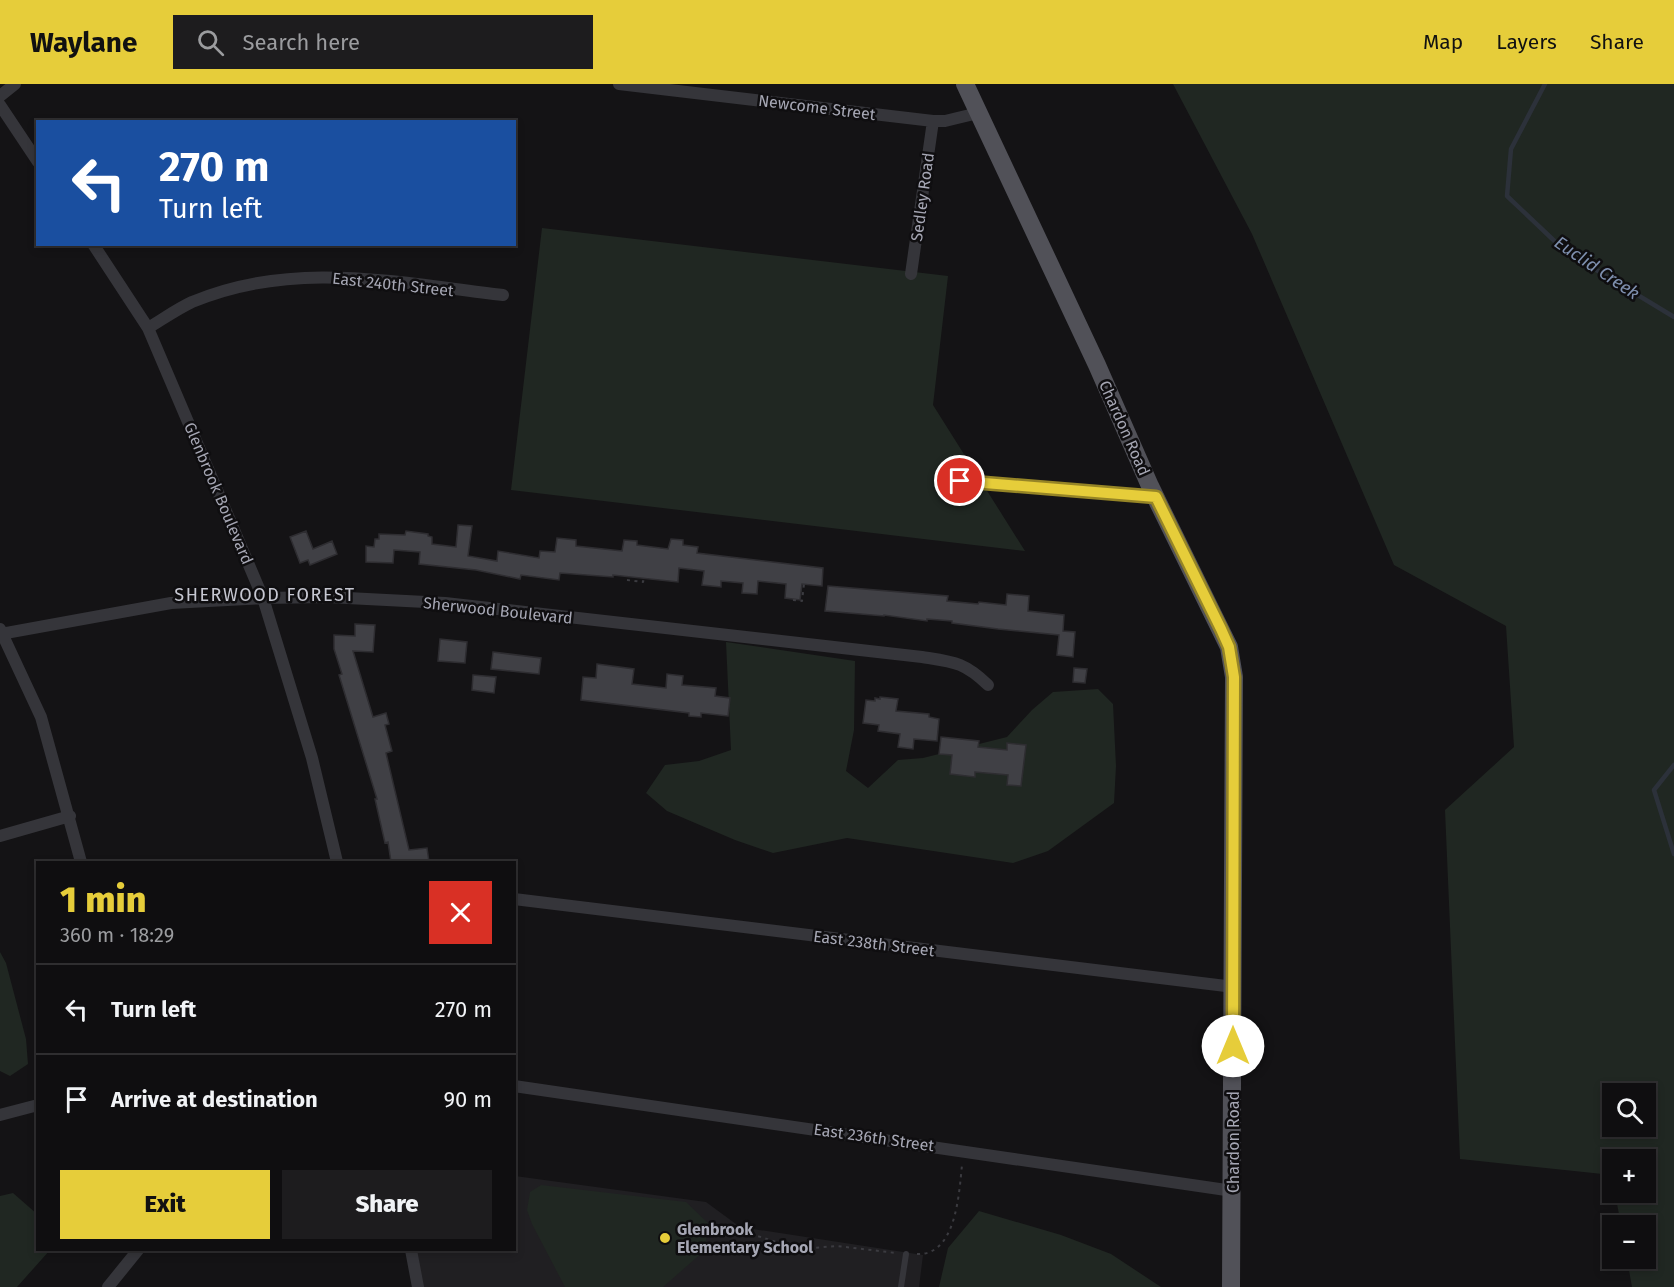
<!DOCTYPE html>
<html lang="en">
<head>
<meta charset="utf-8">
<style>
  :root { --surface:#0f0e10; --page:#1d1c1e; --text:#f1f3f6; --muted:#9b9c9f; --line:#2f2e30; --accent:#e6cd3a }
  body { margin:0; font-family:"Fira Sans",sans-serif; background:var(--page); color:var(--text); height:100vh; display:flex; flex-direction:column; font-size:22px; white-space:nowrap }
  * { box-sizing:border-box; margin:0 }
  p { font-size:20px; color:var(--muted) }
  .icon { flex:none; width:33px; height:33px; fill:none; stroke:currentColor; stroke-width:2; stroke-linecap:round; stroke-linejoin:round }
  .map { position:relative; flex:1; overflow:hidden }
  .side { position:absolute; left:36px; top:777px; width:480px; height:390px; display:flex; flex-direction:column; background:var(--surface); border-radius:0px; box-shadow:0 3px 9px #0003,0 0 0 2px var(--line) }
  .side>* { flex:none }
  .hud { position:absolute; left:36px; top:36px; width:480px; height:126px; border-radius:0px; box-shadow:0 3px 9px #0003,0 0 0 2px var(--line); background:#1a4fa0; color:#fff; overflow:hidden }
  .tools { position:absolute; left:1602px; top:999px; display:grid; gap:12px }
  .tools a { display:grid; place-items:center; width:54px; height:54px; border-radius:0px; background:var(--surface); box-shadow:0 3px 9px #0003,0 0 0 2px var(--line); font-size:30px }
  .pin { position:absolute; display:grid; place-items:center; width:51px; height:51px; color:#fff; margin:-26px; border:3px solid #fff; border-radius:50%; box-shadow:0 2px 6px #0007 }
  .me { position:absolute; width:66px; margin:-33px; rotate:0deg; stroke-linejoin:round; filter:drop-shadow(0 0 4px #0008) }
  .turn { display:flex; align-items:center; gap:21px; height:126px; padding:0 24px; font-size:27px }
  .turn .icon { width:78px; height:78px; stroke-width:2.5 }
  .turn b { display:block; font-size:42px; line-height:51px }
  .round { display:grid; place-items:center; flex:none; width:63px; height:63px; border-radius:0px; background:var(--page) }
  .overview { display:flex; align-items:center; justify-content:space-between; height:102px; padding:0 24px }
  h1 { font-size:36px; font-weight:800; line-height:45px; color:var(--accent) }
  .button { display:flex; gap:12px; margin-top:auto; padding:12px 24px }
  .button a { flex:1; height:69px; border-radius:0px; background:var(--accent); color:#111; font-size:24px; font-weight:800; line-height:69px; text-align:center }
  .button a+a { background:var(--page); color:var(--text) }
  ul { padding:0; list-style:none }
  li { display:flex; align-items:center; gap:18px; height:90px; padding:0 24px; border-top:2px solid var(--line) }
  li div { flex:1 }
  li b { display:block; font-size:22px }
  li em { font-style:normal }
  header { display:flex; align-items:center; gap:36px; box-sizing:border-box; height:84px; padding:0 30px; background:var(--accent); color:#111 }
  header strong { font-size:28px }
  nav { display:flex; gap:33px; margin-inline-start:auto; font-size:21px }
  .search { width:420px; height:54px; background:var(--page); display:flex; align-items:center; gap:15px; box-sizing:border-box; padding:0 21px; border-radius:0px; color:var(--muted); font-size:22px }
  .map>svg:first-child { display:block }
  .built { fill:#201f22 }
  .green { fill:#202722; fill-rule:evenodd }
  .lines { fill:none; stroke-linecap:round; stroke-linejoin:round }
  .stream { stroke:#2c313a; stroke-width:4.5 }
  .building { fill:#404045; stroke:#2e2d31; stroke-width:1.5 }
  .path { stroke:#3b3b40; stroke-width:2; stroke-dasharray:3 4.5; stroke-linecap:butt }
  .service { stroke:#35353a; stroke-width:6 }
  .minor { stroke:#35353a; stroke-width:12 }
  .primary { stroke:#515158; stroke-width:18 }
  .route-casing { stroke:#968526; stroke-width:15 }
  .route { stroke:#e6cd3a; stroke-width:10 }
  .poi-dot { fill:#e6cd3a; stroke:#0f0e10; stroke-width:2 }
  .labels { text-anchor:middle; stroke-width:5; stroke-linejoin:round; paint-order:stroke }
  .street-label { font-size:16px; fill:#a6a7b4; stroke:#0f0e10 }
  .poi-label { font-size:16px; font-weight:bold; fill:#a6a7b4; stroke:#0f0e10; text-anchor:start }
  .water-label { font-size:18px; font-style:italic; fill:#7e8fae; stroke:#0f0e10 }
  .neighbourhood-label { font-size:18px; letter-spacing:1.5px; fill:#c6c7d1; stroke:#0f0e10 }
</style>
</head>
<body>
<header>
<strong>Waylane</strong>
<div class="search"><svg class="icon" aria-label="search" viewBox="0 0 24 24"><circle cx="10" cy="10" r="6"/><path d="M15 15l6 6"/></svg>Search here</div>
<nav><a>Map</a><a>Layers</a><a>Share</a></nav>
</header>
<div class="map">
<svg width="1674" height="1203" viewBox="0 0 1674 1203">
  <rect width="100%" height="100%" fill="#141315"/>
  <!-- built -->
  <path class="built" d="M515,1092l191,26 34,25 183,28 -4,32h-501l-7,-37h103z"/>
  <!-- green -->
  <path class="green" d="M1173,0h501v1203h-42l-5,-28 19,-1v-32l-25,-1 -6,-32 31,-1v-32h-34v17v-2l-152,-16 -15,-349 69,-63 -8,-121 -112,-61 -142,-331zM1612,1010h34v32h-34z
    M542,144l406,48 -15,129 92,146 -514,-61z
    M726,558l129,19 -1,69 -8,41 22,17 30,-28 25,-2 84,-21 25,-27 21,-18 45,-3 15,15 3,62 -2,37 -66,48 -35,12 -166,-25 -74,15 -38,-13 -68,-29 -21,-18 19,-28 34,-4 32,-11z
    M0,868l6,11 20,76 2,25 -18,12 -10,-5z
    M541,1101l145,17 23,22 -5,27 -41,36h-98l-33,-63 -5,-14 3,-18z
    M13,1109l24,21 1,36h12l-33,37h-17v-91z
    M979,1127l82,24 50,19 50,33h-222l9,-39z"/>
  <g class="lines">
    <!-- stream -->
    <path class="stream" d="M1545,0l-34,65 -4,47 58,55 109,66
      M1674,681l-20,25 20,64"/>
  </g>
  <!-- building -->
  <path class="building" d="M458,441l14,1 -4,30 29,5 1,-10 41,7 1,-7 15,1 2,-14 19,2v6l46,5 2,-11 13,1v4l31,4 3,-10 12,1v5l15,2 -1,6 126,15 -1,18 -20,-2 -2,16 -15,-2 1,-14 -28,-3 -1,13 -15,-1 1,-10 -22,-2v6l-19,-2 2,-14 -25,-3 -1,14 -65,-7v2l-53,-4 -1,7 -38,-5 -1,4 -44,-9 -57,-6 1,-12 -26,-2 -1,13 -27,-1v-16l8,1 1,-8h4v-5l26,1 1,-4 22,3v2l4,1v7l24,3z
    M306,447l7,18 19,-8 5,13 -27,11 -2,-5 -8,3 -10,-26z
    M828,502l120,10 -1,5 31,3 1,-2 27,3 1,-11 22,2 -1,15 36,4 -1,16 12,1 -2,25 -16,-2 2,-20 -61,-6 -46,-6v-2l-25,-2v2l-43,-6v1l-59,-5z
    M355,540l20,1 -2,27 -20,-1 20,66 13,-4 3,11 -4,1 7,26 -6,2 23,97 18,-2 2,14h-38l-3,-20 -3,1 -10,-44h2l-38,-124 3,-1 -8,-25v-14l21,1z
    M440,555l27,3 -2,21 -27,-2z
    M493,568l48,6 -2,16 -48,-5z
    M597,580l37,5 -2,15 34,4 1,-14 16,2 -1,9 34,3 -1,8 15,2 -2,18 -27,-3v4l-12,-1v-3l-108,-13 2,-23 13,1z
    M1074,584l13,1 -2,14 -12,-1z
    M473,591l23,2 -2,16 -22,-3z
    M880,613l18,2 -2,12 33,3v3l10,2 -2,22 -23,-2 -1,10 -15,-2 2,-13 -22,-3 1,-6 -16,-2 3,-23 9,1v-3l5,1z
    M941,653l38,4 -1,6 29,3v-7l19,2 -5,41 -14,-1 1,-10 -33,-3v5l-25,-3 2,-19 -13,-1z"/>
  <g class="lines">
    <!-- path -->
    <path class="path" d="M627,496l16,2 1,-4
      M793,516l9,1 2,-17
      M751,1150l48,15 38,-3 59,7
      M917,1170c39,2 42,-60 45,-89"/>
    <!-- service -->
    <path class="service" d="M960,397l192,16
      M901,1203l5,-33"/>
    <!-- minor -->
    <path class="minor" d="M619,0l314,37h12l33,-8
      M0,12l15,-12
      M0,21l38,57
      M93,160l55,84 115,270 49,160 25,104
      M911,190l22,-153
      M148,244c15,-9 29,-19 44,-26 103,-43 205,-19 311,-7
      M0,545l41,88 40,145
      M0,550l171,-31 92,-5 65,-1 117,6 477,54c32,5 42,5 66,28
      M0,752l70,-20
      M514,815l720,88
      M514,1002l719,105
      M0,1031l38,-10
      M411,1166l7,37
      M108,1203l30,-37"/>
    <!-- primary -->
    <path class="primary" d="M965,0l132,281 53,121 79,161 5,30 -3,610"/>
  </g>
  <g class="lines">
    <defs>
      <path id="route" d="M960,397l196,16 65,132 8,18 5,30 -1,369"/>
    </defs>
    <!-- route casing -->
    <use href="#route" class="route-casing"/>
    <!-- route -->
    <use href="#route" class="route"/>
  </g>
  <!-- markers -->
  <circle class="poi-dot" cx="665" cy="1154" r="6"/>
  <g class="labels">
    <!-- street labels -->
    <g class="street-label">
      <text transform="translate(817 23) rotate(7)" y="6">Newcome Street</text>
      <text transform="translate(922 113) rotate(-82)" y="6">Sedley Road</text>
      <text transform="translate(393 200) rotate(6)" y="6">East 240th Street</text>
      <text transform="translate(1125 344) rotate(66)" y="6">Chardon Road</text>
      <text transform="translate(219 409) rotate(67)" y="6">Glenbrook Boulevard</text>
      <text transform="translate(498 526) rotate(6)" y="6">Sherwood Boulevard</text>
      <text transform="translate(874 859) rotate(7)" y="6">East 238th Street</text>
      <text transform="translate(874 1053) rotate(8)" y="6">East 236th Street</text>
      <text transform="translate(1233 1058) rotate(-90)" y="6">Chardon Road</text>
    </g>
    <!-- poi labels -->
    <g class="poi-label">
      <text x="677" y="1151">Glenbrook<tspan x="677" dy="18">Elementary School</tspan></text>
    </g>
    <!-- water labels -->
    <g class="water-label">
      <text transform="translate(1597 184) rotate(34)" y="6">Euclid Creek</text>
    </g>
    <!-- neighbourhood labels -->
    <g class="neighbourhood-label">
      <text x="265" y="517">SHERWOOD FOREST</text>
    </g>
  </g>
</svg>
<div class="tools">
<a><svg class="icon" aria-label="search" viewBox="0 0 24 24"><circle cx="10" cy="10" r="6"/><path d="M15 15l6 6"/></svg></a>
<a>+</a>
<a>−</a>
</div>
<div class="pin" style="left:960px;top:397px;background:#d93025"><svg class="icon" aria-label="arrive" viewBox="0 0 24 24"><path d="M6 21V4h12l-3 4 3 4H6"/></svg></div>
<svg class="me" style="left:1233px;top:962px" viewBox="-20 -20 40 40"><circle r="19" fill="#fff"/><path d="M0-13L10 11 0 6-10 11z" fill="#e6cd3a"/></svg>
<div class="hud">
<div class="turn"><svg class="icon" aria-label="left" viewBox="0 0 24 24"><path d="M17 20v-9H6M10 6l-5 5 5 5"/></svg><div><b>270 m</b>Turn left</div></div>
</div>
<section class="side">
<div class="overview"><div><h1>1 min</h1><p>360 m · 18:29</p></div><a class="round" style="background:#d93025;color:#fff"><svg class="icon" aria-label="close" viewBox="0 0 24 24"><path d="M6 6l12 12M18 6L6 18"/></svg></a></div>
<ul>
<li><svg class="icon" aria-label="left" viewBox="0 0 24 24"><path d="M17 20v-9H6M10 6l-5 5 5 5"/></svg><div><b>Turn left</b></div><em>270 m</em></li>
<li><svg class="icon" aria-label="arrive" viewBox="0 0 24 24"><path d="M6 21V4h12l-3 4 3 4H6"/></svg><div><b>Arrive at destination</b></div><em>90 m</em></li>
</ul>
<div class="button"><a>Exit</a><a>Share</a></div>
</section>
</div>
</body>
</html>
